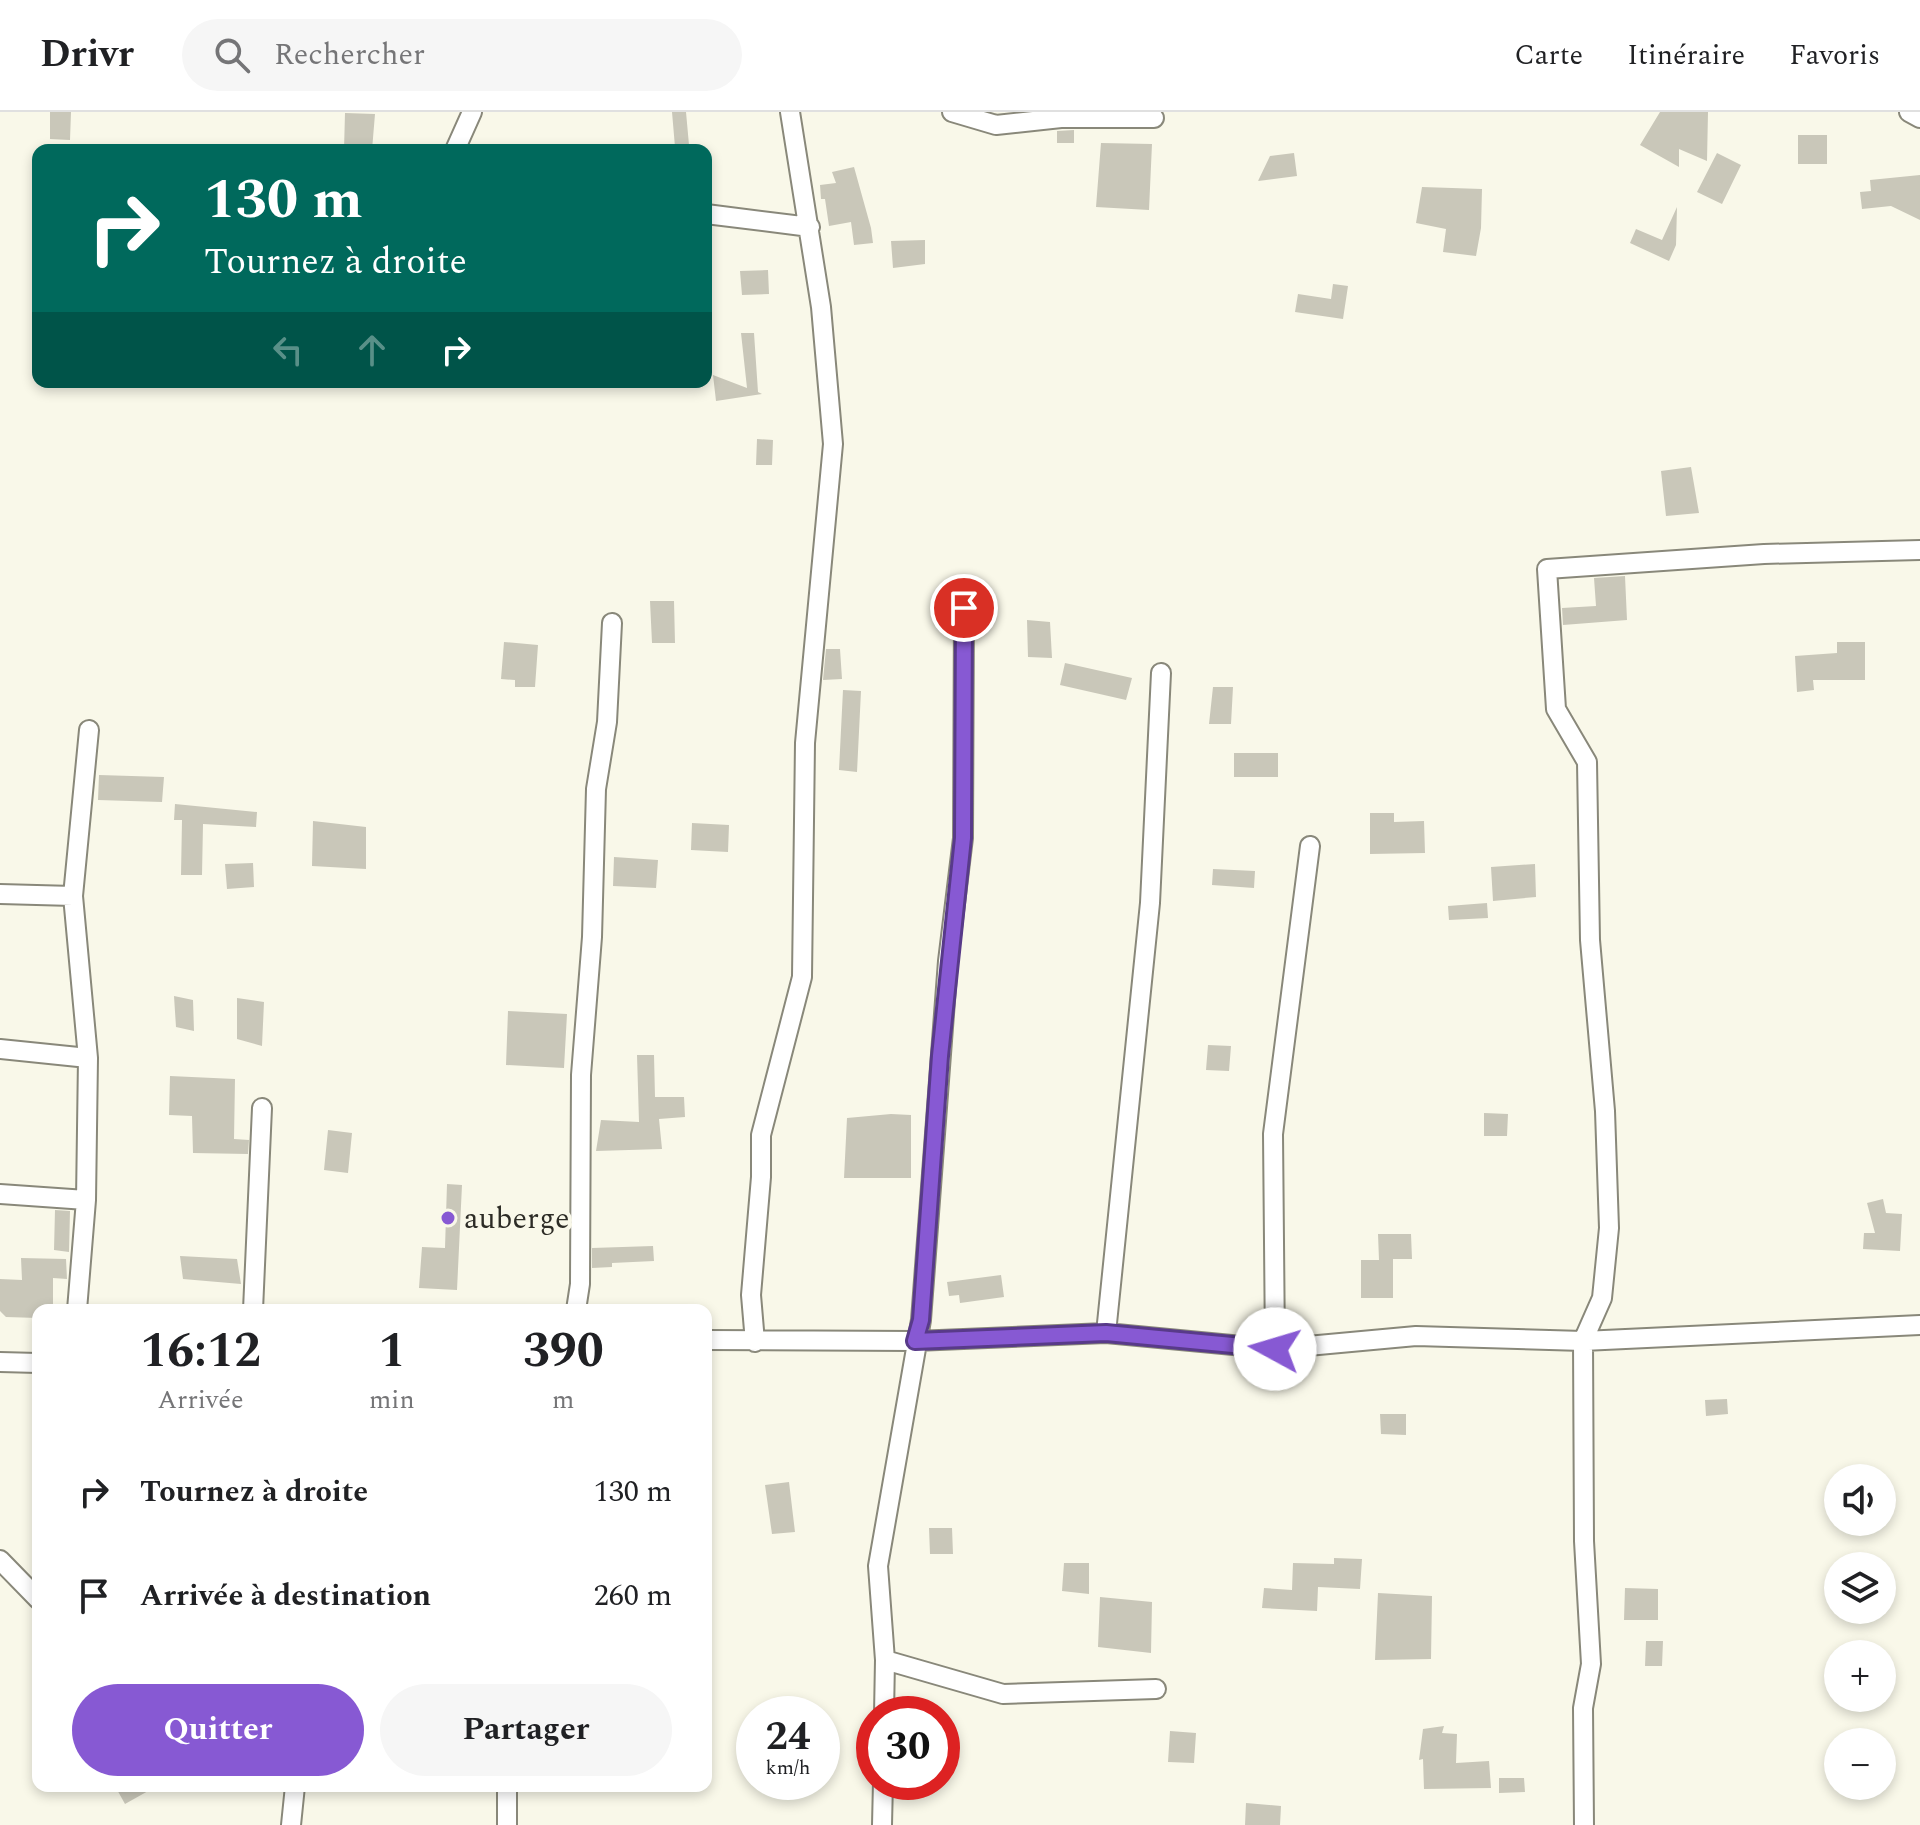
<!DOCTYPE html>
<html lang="fr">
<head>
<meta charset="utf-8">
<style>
  :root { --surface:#fff; --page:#f6f6f6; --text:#202124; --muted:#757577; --line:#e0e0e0; --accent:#8759d3 }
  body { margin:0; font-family:Spectral,serif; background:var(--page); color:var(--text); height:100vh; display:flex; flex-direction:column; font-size:30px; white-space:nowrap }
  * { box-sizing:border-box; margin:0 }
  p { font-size:26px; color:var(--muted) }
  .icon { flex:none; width:44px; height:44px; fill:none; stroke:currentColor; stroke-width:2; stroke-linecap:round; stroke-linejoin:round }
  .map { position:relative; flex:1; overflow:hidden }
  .drawer { position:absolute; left:32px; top:1192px; width:680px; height:488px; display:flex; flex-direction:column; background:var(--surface); border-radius:16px; box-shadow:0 4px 12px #0003 }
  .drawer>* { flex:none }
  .banner { position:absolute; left:32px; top:32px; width:680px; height:244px; border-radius:16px; box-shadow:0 4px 12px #0003; background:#00695c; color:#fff; overflow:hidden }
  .fabs { position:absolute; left:1824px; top:1352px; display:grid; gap:16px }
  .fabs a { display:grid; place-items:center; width:72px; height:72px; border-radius:50%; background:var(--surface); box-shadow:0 4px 12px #0003; font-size:40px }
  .speed { position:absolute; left:736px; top:1584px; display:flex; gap:16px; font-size:40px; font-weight:700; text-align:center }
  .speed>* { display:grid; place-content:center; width:104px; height:104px; border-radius:50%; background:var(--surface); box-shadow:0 4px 12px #0003; line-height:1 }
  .speed small { font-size:20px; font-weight:400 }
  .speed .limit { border:12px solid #d22; background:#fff; color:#111 }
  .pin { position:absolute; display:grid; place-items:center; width:68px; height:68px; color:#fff; margin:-34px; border:4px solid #fff; border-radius:50%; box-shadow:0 2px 8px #0007 }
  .me { position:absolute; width:88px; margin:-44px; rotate:276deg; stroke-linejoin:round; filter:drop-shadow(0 0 6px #0008) }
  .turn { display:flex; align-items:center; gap:28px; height:168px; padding:0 40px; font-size:36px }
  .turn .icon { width:104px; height:104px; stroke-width:2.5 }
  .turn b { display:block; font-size:56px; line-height:68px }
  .lanes { display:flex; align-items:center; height:76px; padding:0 40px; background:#0003; justify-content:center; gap:40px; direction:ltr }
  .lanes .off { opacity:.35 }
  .eta { display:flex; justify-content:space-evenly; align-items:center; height:136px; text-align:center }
  .eta b { font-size:48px; font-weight:700; line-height:56px }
  .cta { display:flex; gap:16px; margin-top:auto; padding:16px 40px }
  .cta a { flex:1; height:92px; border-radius:48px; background:var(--accent); color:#fff; font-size:32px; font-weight:700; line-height:92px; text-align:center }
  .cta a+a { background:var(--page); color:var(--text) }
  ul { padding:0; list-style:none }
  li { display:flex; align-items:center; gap:24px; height:104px; padding:0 40px }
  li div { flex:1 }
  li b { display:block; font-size:30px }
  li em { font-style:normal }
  header { display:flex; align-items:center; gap:48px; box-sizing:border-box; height:112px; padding:0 40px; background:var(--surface); border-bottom:2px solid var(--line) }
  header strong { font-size:38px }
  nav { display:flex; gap:44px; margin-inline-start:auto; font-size:28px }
  .search { width:560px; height:72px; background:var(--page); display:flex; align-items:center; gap:20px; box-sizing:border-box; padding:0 28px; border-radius:44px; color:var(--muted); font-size:30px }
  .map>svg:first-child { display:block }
  .building { fill:#c9c7b9 }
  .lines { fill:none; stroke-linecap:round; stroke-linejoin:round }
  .minor-casing { stroke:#89887a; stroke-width:22 }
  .minor { stroke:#fff; stroke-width:18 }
  .route-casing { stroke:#583a89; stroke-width:20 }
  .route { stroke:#8759d3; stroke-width:14 }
  .poi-dot { fill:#8759d3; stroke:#f9f8e9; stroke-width:3 }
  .labels { text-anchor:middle; stroke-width:8; stroke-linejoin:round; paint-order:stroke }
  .poi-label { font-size:30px; fill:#2d2c26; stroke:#f9f8e9; text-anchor:start }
</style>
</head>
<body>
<header>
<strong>Drivr</strong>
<div class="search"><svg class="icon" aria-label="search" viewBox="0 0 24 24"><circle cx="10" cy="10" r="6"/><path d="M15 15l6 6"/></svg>Rechercher</div>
<nav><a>Carte</a><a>Itinéraire</a><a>Favoris</a></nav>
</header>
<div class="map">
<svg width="1920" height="1713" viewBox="0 0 1920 1713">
  <rect width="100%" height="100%" fill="#f9f8e9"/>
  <!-- building -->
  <path class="building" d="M50,0h21l-1,28 -20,-1z
    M672,0h14l3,33 -14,2z
    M1660,0h48l-1,49 -28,-12v18l-39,-22z
    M345,1l30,1 -3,36h-28z
    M1074,18v13h-17v-12z
    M1798,23h29v29h-29z
    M1101,31l51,1 -3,66 -53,-3z
    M1294,41l3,23 -39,5 12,-25z
    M1717,41l24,12 -19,39 -25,-12z
    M854,55l17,61 2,15 -19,2 -3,-23 -22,4 -4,-27h-4l-1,-14 16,-2 -4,-11z
    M1920,63v45l-29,-14 -29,3 -2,-17 11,-1 -1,-11z
    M1422,75l60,2 -1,39 -5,28 -33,-4 3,-23 -30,-6z
    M1677,95l-1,38 -7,16 -39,-18 6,-14 26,11z
    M925,128v24l-32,4 -2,-27z
    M768,158l1,24 -27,1 -2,-24z
    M1333,172l15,2 -5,33 -48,-7 3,-18 33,5z
    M741,221h13l4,59 4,2 -46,7 -3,-26 34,13z
    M757,327l16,1 -1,25h-16z
    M1691,355l8,46 -33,3 -5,-45z
    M1625,464l2,44 -64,5 -1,-17 34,-2 -2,-28z
    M650,489h24l1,42h-23z
    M1027,508l23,2 2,36 -24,-1z
    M504,530l34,3 -3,42h-20v-7l-14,-1z
    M1837,530h28v38h-52l1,10 -17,2 -2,-36 42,-3z
    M826,537h14l2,30 -19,1z
    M1065,551l67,15 -6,22 -66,-15z
    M1213,575h20l-2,37h-22z
    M843,578l18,1 -4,81 -18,-2z
    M1234,641h44v24h-44z
    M99,663l65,2 -2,25 -64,-2z
    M175,692l82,8 -1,15 -53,-3 -1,51h-21l1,-55h-8z
    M1370,701h24v9l30,-1 1,32 -55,1z
    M313,709l53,6v42l-54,-3z
    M692,711l37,2 -1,27 -37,-2z
    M614,745l44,3 -2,28 -43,-2z
    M253,751l1,24 -27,2 -2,-25z
    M1535,752l1,33 -43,4 -2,-34z
    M1213,757l42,2 -1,17 -42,-3z
    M1487,791l1,15 -39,2 -1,-14z
    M174,884l19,4 1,31 -18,-4z
    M237,886l27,4 -2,44 -25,-7z
    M508,899l59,3 -3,54 -58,-3z
    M1208,933l23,1 -2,25 -23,-1z
    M637,943h17l1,42h29l1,20 -26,2 3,30 -66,2 5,-31 38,2z
    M170,964l65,3 -1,60 15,1 -1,14 -55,-1 -1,-37 -23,-1z
    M1484,1001l24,1 -1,22h-23z
    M891,1002l20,1v63h-67l3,-60z
    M328,1018l24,3 -4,40 -24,-3z
    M447,1072l15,1 -5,105 -38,-2 3,-41 23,1z
    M1883,1087l3,14 16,1 -2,37 -37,-2 1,-16h11l-8,-30z
    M55,1098l15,1 -1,41 -15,-2z
    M1378,1122h33l1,25h-19v39h-32v-38h18z
    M653,1134l1,15 -42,2v4l-20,1v-20z
    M180,1144l57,3 4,25 -58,-5z
    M21,1146l45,1 1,20 -14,-1v32h-15v8l-32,-1 -6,-6v-32l22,1z
    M1001,1163l3,22 -44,6 -1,-8 -10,1 -2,-14z
    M1727,1287l1,15 -22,2 -1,-16z
    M1380,1302h26v21l-25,-1z
    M789,1370l6,50 -23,2 -7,-49z
    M929,1416h23l1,26h-23z
    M1334,1446l28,1 -2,30 -42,-2 -1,24 -55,-3 2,-20 28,2 1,-27 41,1z
    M1064,1451h25v31l-27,-3z
    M1625,1476l33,1v31h-34z
    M1378,1481l54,3 -1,63 -56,1z
    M1100,1485l52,5 -1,51 -53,-6z
    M1646,1529h17l-1,25h-17z
    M1444,1614l-2,7 15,1 -1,29 33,-2 2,27 -67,1 -1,-30 -4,1 4,-31z
    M1170,1619l26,2 -2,30 -26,-1z
    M1499,1666h25l1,14 -26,1z
    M115,1674h42l-32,18z
    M1246,1691l35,3 -1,19h-35z"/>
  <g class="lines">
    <defs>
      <path id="minor" d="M952,0l44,13 65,-7h93
        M1909,0l11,6
        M455,38l17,-38
        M706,102l104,13
        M0,782l73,2 15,162 -2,142 -9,110
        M73,784l16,-166
        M0,937l88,9
        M0,1082l86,6
        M253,1198l9,-202
        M576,1198l4,-26 1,-209 11,-138 4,-148 11,-67 5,-99
        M1106,1221l44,-430 11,-230
        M706,1228l209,1 191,-8 169,16 141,-13 167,5 337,-16
        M755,1230l-4,-47 10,-118v-42l41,-158 3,-234 28,-299 -12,-137 -31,-195
        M1275,1237l-2,-215 37,-288
        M0,1250l38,1
        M0,1448l38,39
        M885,1548l118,34 153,-5
        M884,1602l1,-54 -7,-94 43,-246 27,-359 15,-123 1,-230
        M291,1713l4,-39
        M507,1713v-39
        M882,1713l1,-43
        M1584,1713l-1,-117 8,-44 -7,-123 -1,-200 19,-43 7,-70 -4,-117 -15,-171 -3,-178 -31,-53 -9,-140 217,-15 156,-4"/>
    </defs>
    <!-- minor casing -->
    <use href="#minor" class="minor-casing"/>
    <!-- minor -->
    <use href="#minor" class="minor"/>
  </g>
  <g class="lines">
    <defs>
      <path id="route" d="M964,496l-1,230 -23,218 -19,264 -6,21 191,-8 169,16"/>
    </defs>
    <!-- route casing -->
    <use href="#route" class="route-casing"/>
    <!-- route -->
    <use href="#route" class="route"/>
  </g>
  <!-- markers -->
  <circle class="poi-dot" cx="448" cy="1106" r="8"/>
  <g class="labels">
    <!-- poi labels -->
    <g class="poi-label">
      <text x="464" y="1116">auberge</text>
    </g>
  </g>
</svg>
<div class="fabs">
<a><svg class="icon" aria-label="sound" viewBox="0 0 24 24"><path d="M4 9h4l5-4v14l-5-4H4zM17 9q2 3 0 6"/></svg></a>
<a><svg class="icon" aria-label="layers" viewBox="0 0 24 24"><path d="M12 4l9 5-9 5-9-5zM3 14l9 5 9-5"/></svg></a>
<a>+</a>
<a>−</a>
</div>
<div class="speed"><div>24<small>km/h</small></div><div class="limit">30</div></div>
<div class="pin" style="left:964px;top:496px;background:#d93025"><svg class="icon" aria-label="arrive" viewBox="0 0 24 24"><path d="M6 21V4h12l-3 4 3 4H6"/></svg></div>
<svg class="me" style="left:1275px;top:1237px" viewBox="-20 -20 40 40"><circle r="19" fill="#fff"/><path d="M0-13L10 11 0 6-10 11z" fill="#8759d3"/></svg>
<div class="banner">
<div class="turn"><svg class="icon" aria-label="right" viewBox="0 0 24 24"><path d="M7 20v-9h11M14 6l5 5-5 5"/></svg><div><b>130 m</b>Tournez à droite</div></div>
<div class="lanes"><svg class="icon off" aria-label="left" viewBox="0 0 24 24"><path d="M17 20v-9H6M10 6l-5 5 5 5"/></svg><svg class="icon off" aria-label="ahead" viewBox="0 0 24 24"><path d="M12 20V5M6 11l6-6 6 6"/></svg><svg class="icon" aria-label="right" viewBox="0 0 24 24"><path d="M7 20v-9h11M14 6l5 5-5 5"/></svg></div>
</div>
<section class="drawer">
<div class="eta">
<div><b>16:12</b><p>Arrivée</p></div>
<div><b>1</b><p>min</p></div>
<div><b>390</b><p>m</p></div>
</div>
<ul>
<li><svg class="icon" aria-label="right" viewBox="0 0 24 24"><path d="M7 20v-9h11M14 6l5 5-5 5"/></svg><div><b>Tournez à droite</b></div><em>130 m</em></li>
<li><svg class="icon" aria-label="arrive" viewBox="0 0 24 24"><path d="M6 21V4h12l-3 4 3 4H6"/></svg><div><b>Arrivée à destination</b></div><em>260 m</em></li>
</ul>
<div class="cta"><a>Quitter</a><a>Partager</a></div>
</section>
</div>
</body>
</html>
